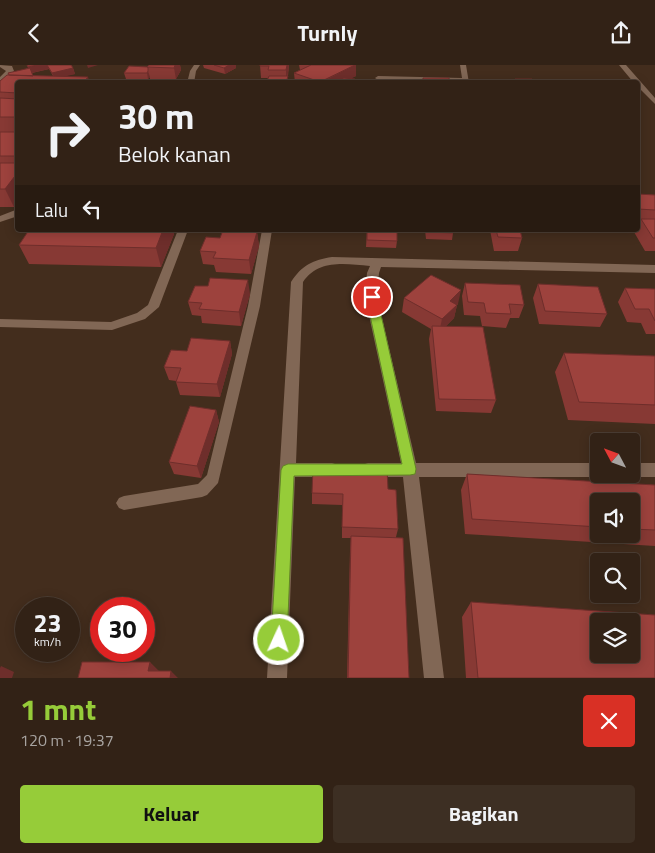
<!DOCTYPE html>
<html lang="id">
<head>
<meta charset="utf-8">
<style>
  :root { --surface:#322216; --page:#3d2f23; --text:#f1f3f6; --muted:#a8a4a1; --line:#4d3f35; --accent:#96cc39 }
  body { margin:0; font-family:"Titillium Web",sans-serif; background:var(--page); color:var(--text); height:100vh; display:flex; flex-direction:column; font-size:19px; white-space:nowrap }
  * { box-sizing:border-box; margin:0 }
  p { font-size:16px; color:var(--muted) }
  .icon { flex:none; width:28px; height:28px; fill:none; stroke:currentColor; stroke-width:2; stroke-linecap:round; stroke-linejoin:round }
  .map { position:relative; height:613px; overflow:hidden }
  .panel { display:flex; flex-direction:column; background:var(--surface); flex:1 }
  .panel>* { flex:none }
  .guide { position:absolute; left:15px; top:15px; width:625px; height:152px; border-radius:5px; box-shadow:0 2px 12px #0003,0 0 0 1px var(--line); background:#322216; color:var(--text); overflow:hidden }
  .needle { width:32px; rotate:311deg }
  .tools { position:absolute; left:590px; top:368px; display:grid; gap:10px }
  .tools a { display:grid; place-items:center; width:50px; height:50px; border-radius:5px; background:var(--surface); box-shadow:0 2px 12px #0003,0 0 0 1px var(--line); font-size:25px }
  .speed { position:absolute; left:15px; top:532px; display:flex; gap:10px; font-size:25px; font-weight:700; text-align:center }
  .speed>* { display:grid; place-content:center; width:65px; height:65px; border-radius:50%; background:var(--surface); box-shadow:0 2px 12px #0003,0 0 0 1px var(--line); line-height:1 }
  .speed small { font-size:12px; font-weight:400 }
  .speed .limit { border:8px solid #d22; background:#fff; color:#111 }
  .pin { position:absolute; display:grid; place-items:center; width:42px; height:42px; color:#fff; margin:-21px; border:2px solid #fff; border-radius:50%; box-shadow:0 1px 5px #0007 }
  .me { position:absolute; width:55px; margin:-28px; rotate:3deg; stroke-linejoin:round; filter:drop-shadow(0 0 4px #0008) }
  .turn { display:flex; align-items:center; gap:18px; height:105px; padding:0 20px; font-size:22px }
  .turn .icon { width:65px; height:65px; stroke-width:2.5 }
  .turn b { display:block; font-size:35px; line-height:42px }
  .then { display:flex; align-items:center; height:48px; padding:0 20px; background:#0003; gap:10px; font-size:19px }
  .round { display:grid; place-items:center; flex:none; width:52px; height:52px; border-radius:5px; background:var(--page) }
  .overview { display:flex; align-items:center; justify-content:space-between; height:85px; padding:0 20px }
  h1 { font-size:30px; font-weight:700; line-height:38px; color:var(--accent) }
  .action { display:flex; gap:10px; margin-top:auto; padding:10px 20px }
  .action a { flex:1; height:58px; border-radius:5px; background:var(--accent); color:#111; font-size:20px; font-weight:700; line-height:58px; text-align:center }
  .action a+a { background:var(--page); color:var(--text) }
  header { display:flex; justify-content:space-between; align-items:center; height:65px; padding:0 20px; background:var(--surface); font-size:22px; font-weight:700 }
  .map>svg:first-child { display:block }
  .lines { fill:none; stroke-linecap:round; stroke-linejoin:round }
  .service { fill:#816755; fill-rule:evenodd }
  .minor { fill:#816755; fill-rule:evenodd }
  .wall { fill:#873934; fill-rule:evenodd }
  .shaded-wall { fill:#6e2e2b }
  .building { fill:#9d423d; stroke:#6e2e2b; fill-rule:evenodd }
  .route { fill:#96cc39; stroke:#628525 }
</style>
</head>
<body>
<header><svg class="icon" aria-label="back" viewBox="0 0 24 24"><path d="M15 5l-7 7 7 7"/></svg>Turnly<svg class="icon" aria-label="share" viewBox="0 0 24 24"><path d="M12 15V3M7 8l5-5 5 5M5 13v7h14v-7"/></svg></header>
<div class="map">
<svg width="655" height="613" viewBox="0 0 655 613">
  <rect width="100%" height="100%" fill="#432d1d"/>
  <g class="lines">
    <!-- service -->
    <path class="service" d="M194,0h6l-4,6 -2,12h-7l3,-12z
      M460,0h6l3,18 -91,-3 -3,-2 3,-2 84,2z
      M619,0h7l29,33v6l-17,-17v-4h-4z
      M18,144v7l-18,6v-6z
      M178,165h10l-29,77 -14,12 -33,11 -112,-3v-8l111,3 26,-9 11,-8z
      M262,165h10l-12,76 -42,177 -11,12 -5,2 -78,13 -5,-2 -3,-5 3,-5 5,-2 74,-12 9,-9 41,-169z"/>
    <!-- minor -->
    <path class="minor" d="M0,0l12,1 2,5 -14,13v-7l6,-6 -6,-4z
      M332,192l323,8v8l-274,-6 -2,6 -2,24 39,166h183v11h6l-6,3h-180l25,201h-20l-21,-201h-35l-6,-2 -2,-5 2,-5 6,-2h33l-36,-166 2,-24 3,-7c-25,-2 -51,-7 -67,16l-7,181h36l6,2 2,5 -2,5 -6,2h-37l-8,201h-20l24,-396c11,-17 22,-22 41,-25z
      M631,398h24v14h-24l-6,-2 6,-1z"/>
  </g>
  <!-- wall -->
  <path class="wall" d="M27,0h44l2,3 2,6 -57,9v120l-4,4h-14v-126l9,-6 19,-7zM49,4l4,7h-20l-1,-3z
    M149,0h31l1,5 -5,9h-26v-2l-2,2h-22l-2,-6 24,-6z
    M203,0h33v3l-11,6 -21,-6z
    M260,0h29l-1,11 -21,5 1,-3h-7z
    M299,0h57v11l-5,2 4,3 19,2h-79l-1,-10 6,-3z
    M638,129l17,1v56h-10l-11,-19 2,-2h2v-4l1,-3h-1z
    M29,165h144l1,4 -13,33 -132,-3 -10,-19z
    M237,165h25l-1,1z
    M367,165l30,11 -1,7 -30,-1z
    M425,165h28v3l-1,7 -26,-1z
    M490,165h30l2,8 -4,13h-24z
    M257,167l2,14 -8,28 -35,-2 -2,-7 -11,-1 -3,-13 20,-13z
    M465,218l59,22 -5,13h-9l-4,10 -24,-2 -2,-10 -16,-1 -2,-19z
    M538,219l69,30 -7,13 -61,-3 -6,-26z
    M208,221l42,8 -9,32 -39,-3 -1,-7 -9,-1 -4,-13z
    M625,223l30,1v45h-9l-5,-11 -14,-1 -9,-20z
    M404,233l54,6 -1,1 -3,13 -8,8 50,74 -5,13 -55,-2 -7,-72 2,-10 -29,-17z
    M230,276l2,13 -12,43 -40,-2 -4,-13v-1l-7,-1 -5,-13 23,-16z
    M564,288l91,3v68l-87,-4 -13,-48z
    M216,345l3,12 -18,56 -27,-4 -5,-12z
    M467,409l188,11v61l-190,-12 -4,-44zM599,436h32v33h-32z
    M388,424l10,40 -2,8 13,141h-62l3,-127 1,-13h-9v-33l-30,-1v-11z
    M471,537l184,76h-189l-4,-61z"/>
  <!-- shaded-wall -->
  <path class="shaded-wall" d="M37,0h10l2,4 -18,4 -3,-6z
    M87,0h11l-10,3z
    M175,0h5l1,5 -5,9 -2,-11z
    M229,0h7v3l-11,6 -1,-6z
    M287,0h2l-2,15 1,-4v7h-2v-13z
    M355,0h1v11l-13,7h-23z
    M73,3l2,6 -20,5 -3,-6z
    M148,6l2,6 -2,2 -1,-6z
    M88,12l2,6h-7z
    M18,107v31l-4,4 -9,-18z
    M163,165h10l1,4 -13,33 -5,-19z
    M257,167l2,14 -8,28 -2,-14z
    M248,215l2,14 -9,32 -2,-14z
    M461,225l-3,14 -11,10 3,-13z
    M457,240l-3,13 -15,15 3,-14z
    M230,276l2,13 -12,43 -3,-13z
    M216,345l3,12 -18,56 -4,-12z
    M150,597l10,10 -12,-1z
    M1,601l13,6 -2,6h-12v-10z
    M171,606l7,7h-8z"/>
  <!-- building -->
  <path class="building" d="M27,0h10l-9,2z
    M47,0h24l2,3 -21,5z
    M149,0h26l-1,3 -27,-1z
    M214,0h15l-5,3z
    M260,0h27l-1,5h-18l1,-4h-9z
    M311,0h44l-35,17 -26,-9z
    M129,1l19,1v4l-1,2h-23z
    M30,3l3,8 -24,-1 -1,-2z
    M7,10l81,2 -5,6h-65v10l-18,-1v-11z
    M269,11h19l-2,7h-31v-2h12z
    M343,13l12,1v2h-2v2h-11z
    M423,13h26l1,5h-27z
    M515,14h17l2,4h-17z
    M488,15h19l1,3h-19z
    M353,16l21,1v1h-21z
    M0,33l18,1v18h-18z
    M0,67h18v24h-18z
    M0,98h18v9l-13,17h-5z
    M638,129l17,1v15l-17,-1z
    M641,154h14v19h-2z
    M29,165h134l-7,18 -137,-3z
    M223,165l34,2 -8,28 -36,-2 3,-6 -16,-1 6,-14 14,1z
    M367,165h30v11l-30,-1z
    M427,165h26v3l-26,-1z
    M496,165h24l2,8 -24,-1z
    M431,210l30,15 -11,11 7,4 -15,14 -38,-21z
    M210,213l38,2 -9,32 -40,-3 3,-6 -14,-1 7,-16h13z
    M465,218l55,2 4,20 -15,-1 2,10 -25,-1 -2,-10 -16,-1z
    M538,219l60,3 9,27 -62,-3z
    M625,223l30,1v32l-6,-12h-14z
    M432,261l51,1 13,73 -57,-1z
    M191,273l39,3 -13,43 -41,-2 5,-14 -17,-1 7,-17 16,1z
    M564,288l91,3v49l-76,-3z
    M190,341l26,4 -19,56 -28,-4z
    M313,402l74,2 1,20 8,1 2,39 -56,-2 1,-33 -31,-1z
    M467,409l188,11v45l-24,-1v-28h-32v26l-127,-8z
    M351,471l52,2 6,140h-61z
    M471,537l184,13v63h-177zM599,556h32v33h-32z
    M82,597h68l-2,9h23l-1,7h-92z"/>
  <!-- route -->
  <path class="route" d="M372,228l5,4 39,172 -1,5 -5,1 -116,1 -7,164 -2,6 -6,2 -6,-2 -2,-6 10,-170 2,-4 5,-2h114l-36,-167z"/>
</svg>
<div class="tools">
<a><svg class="needle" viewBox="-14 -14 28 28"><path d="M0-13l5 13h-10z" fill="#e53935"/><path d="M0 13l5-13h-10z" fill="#a8a4a1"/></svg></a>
<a><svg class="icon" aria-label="sound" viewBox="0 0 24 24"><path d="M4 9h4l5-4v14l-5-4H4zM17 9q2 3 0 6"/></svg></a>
<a><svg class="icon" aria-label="search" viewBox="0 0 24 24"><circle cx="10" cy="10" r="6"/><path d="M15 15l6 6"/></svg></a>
<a><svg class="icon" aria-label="layers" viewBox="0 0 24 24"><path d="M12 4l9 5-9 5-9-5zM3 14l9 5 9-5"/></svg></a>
</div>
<div class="speed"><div>23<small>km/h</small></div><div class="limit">30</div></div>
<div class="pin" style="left:372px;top:232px;background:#d93025"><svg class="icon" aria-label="arrive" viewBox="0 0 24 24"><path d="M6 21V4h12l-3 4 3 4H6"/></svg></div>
<svg class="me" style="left:279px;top:575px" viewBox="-20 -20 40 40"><circle r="17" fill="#96cc39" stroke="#fff" stroke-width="3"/><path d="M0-11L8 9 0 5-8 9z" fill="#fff"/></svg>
<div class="guide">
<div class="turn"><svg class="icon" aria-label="right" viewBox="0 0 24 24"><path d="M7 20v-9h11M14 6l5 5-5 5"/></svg><div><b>30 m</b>Belok kanan</div></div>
<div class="then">Lalu<svg class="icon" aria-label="left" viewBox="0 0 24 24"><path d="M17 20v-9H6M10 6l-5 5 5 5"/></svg></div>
</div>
</div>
<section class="panel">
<div class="overview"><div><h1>1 mnt</h1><p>120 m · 19:37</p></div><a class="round" style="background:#d93025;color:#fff"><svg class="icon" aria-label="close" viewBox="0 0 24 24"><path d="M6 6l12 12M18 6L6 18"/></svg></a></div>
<div class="action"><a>Keluar</a><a>Bagikan</a></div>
</section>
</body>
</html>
